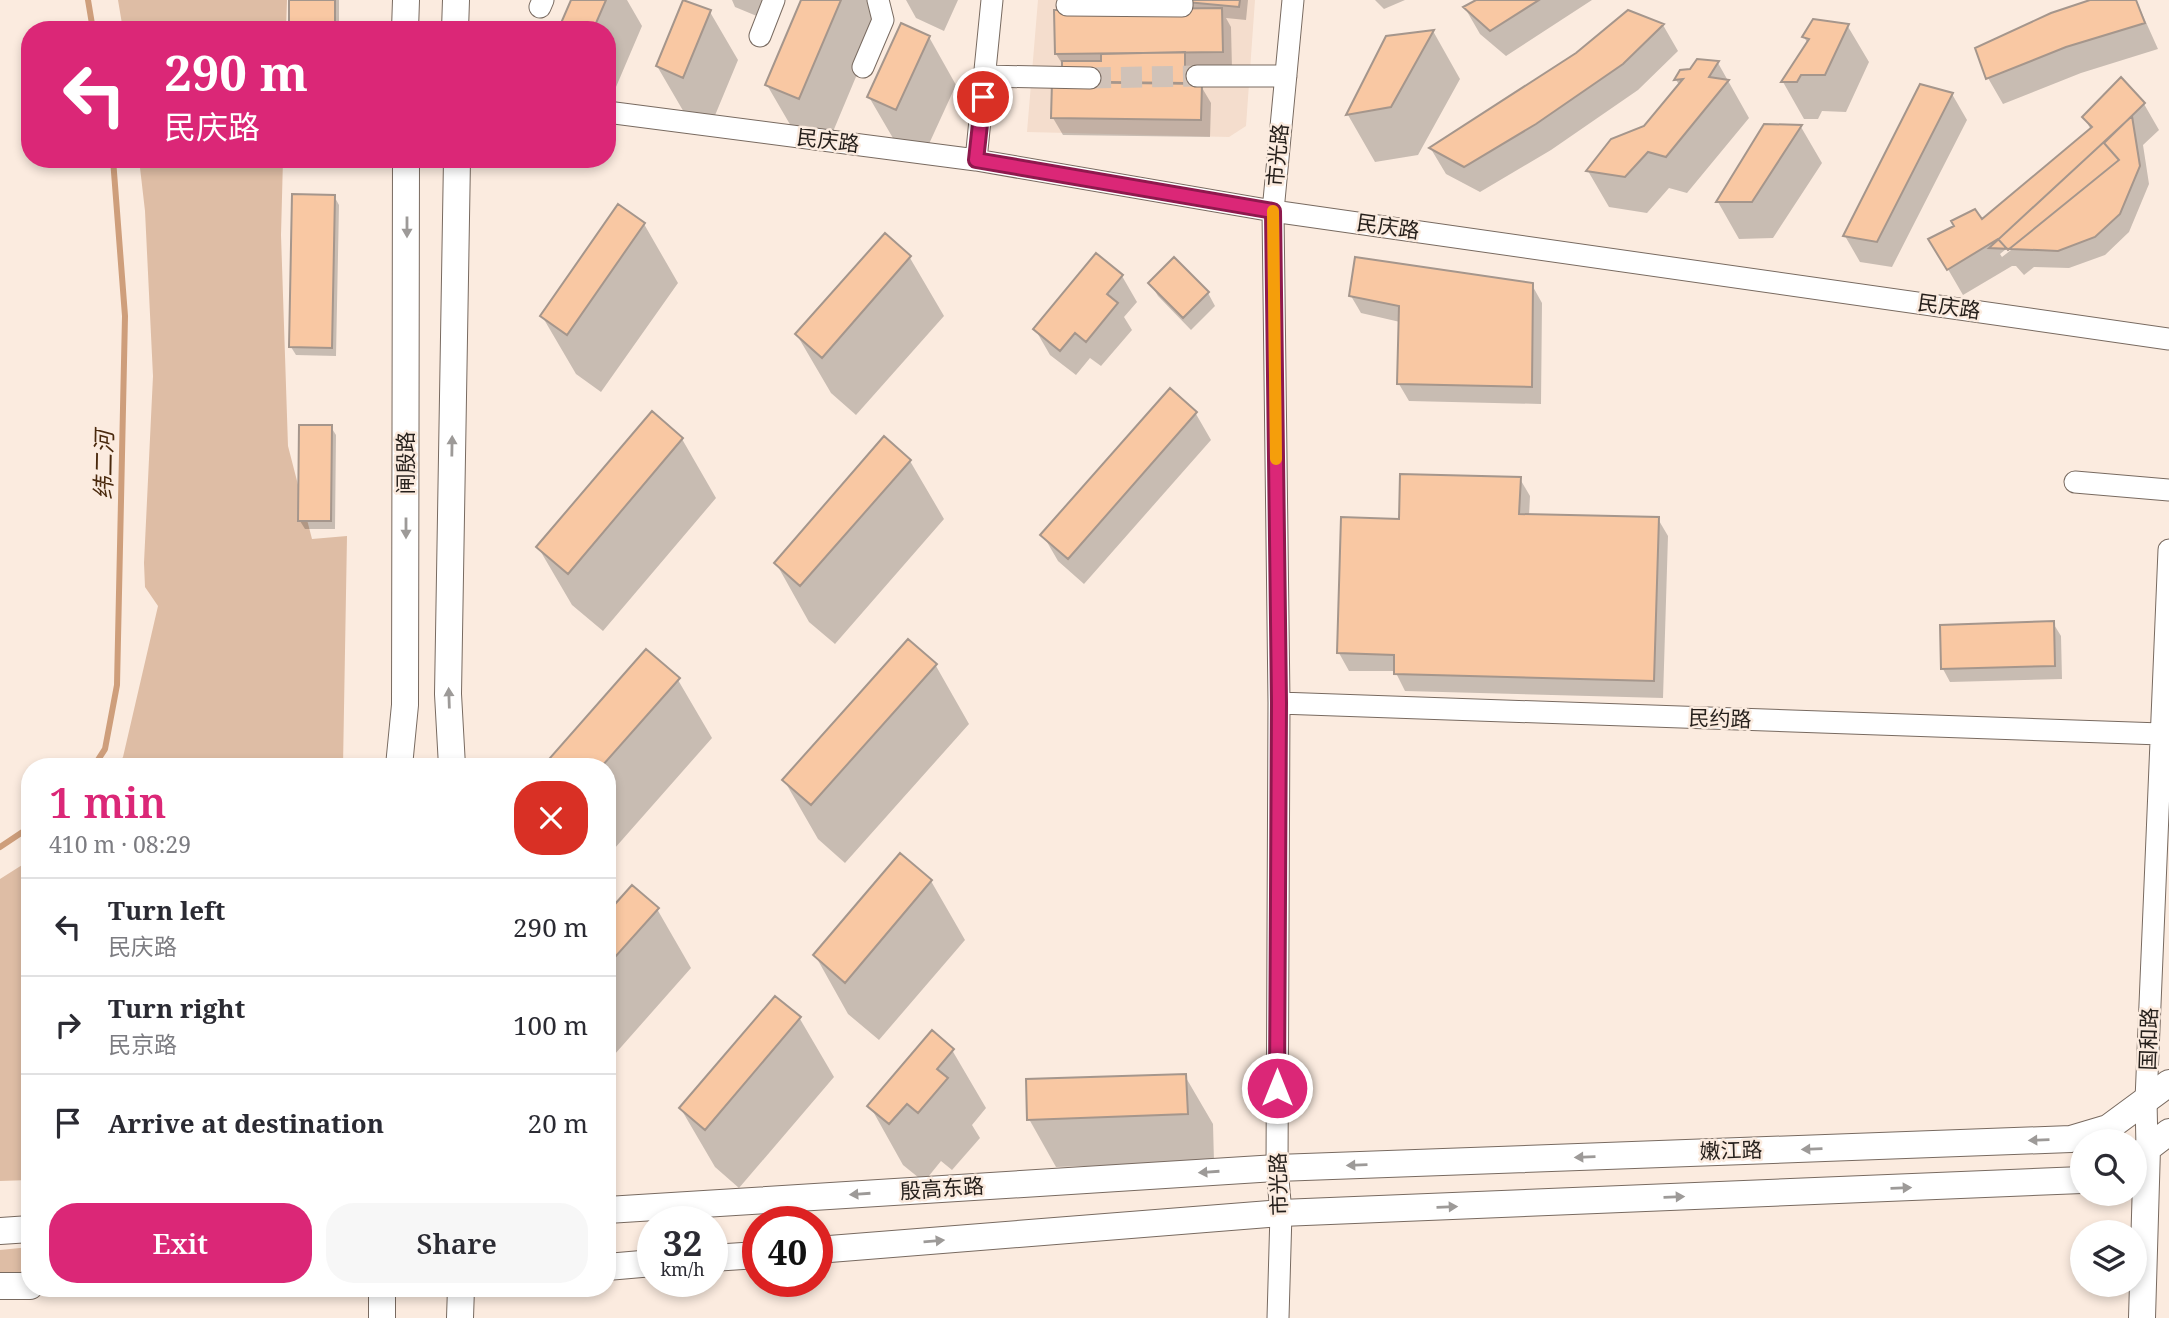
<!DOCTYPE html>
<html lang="en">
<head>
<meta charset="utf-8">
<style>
  :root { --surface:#fff; --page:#f7f7f7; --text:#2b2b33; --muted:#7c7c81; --line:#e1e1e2; --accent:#db2777 }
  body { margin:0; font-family:"Noto Serif","Noto Sans SC",serif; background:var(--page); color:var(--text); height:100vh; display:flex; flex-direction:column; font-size:26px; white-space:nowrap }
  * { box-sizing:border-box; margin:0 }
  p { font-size:23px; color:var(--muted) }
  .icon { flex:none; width:38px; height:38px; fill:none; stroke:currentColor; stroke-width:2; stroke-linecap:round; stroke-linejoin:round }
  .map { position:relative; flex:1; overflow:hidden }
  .drawer { position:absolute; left:21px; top:758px; width:595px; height:539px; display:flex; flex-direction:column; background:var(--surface); border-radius:28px; box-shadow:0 4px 10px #0003 }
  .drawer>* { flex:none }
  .banner { position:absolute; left:21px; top:21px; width:595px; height:147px; border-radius:28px; box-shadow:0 4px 10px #0003; background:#db2777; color:#fff; overflow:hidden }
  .buttons { position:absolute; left:2070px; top:1129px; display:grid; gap:14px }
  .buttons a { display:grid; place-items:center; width:77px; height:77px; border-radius:50%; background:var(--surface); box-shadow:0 4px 10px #0003; font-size:35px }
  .speed { position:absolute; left:637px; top:1206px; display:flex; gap:14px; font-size:35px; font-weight:700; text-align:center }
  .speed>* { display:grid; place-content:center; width:91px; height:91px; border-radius:50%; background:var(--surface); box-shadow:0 4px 10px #0003; line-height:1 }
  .speed small { font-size:18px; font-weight:400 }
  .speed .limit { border:10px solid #d22; background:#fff; color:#111 }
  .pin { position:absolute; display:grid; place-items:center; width:60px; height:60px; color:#fff; margin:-30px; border:4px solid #fff; border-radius:50%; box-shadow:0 2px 7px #0007 }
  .me { position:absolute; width:77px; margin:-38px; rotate:0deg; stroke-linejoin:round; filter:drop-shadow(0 0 5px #0008) }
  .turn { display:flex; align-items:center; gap:24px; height:147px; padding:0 28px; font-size:32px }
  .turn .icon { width:91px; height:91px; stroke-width:2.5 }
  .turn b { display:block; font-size:49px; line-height:60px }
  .round { display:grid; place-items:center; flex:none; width:74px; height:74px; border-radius:28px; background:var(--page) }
  .summary { display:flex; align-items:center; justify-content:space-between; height:119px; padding:0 28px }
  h1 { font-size:42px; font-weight:600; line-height:52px; color:var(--accent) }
  .button { display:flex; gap:14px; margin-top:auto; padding:14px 28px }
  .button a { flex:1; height:80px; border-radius:28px; background:var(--accent); color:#fff; font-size:28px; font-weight:600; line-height:80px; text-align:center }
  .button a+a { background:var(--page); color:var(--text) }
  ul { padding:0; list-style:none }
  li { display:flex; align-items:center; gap:21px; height:98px; padding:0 28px; border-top:2px solid var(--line) }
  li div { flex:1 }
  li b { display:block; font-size:26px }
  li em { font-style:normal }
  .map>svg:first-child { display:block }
  .built { fill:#f4ddcd }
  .green { fill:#debda5 }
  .shadow { fill:#0003; fill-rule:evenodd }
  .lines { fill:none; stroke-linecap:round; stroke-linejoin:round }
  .stream { stroke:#ce9e7b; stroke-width:6 }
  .building { fill:#f9c8a3; stroke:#a5968c; stroke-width:2 }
  .minor-tunnel { stroke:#d0c2b8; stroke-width:21; stroke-dasharray:21 10; stroke-linecap:butt }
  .minor-casing { stroke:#786a60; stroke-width:23 }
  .major-casing { stroke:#786a60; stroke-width:28 }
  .minor { stroke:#fff; stroke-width:21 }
  .major { stroke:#fff; stroke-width:26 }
  .oneway { fill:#9d9a98 }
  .route-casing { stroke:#8e194d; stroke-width:18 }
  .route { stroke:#db2777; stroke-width:12 }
  .slow { stroke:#f59e0b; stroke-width:12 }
  .labels { text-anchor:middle; stroke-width:5; stroke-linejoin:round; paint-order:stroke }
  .street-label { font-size:21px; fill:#251f1b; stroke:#fbebdf }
  .water-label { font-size:23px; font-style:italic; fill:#4a290d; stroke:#fbebdf }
</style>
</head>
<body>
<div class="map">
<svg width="2169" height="1318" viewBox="0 0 2169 1318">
  <rect width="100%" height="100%" fill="#fbebdf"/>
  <!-- built -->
  <path class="built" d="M1038,0h217l-9,126 -17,11 -202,-5z"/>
  <!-- green -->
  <path class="green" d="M118,0h169l-1,30h-163z
    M139,159h144l-2,76 7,211 24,93 35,-3 -4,230h-226l6,-9 35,-151 -13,-19 -1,-24 9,-187 -8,-165z
    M30,860v320l-30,1v-302z
    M30,1247v25h-30v-22z"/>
  <!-- shadow -->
  <path class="shadow" d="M291,0h48v30h-49z
    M573,0h54l15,26 -29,68 -6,-3v-61h-47z
    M732,0h40l-8,19 -29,-12z
    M803,0h68l10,17 -54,129 -32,-13 -28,-48z
    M906,0h52l-14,31 -28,-13z
    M1123,0h125l-2,20 -20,-2 5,9 1,42 -31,17 10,17 -1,34 -147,-2 -10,-17 11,-51 -8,-13z
    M1375,0h30l-21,9z
    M1479,0h113l-86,56 -26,-22 -15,-26z
    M2095,0h41l22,49 -77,24 -78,31 -15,-26z
    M710,12l28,48 -27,65 -26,-11 -28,-48z
    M1629,12l34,13 15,26 -40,39 -87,60 -71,42 -34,-18 -15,-25 146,-94z
    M1847,25l22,37 -23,50 -24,-1 -4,8h-14l-21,-37 25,-38 -4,-7z
    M1433,31l27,48 -42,76 -43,7 -27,-47 39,-78z
    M929,37l27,48 -33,72 -26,-12 -28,-48z
    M1698,61l20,2 31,55 -62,75 -18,-5 -22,25 -38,-6 -21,-36 57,-44 35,-41 -4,-6 15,-9z
    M1952,94l15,26 -75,147 -32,-5 -15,-26z
    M2144,104l15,26 -16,15 6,39 -20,48 -24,23 -36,13 -35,-1 -10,8 -8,-9h-4l-49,29 -32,-55 51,-19 109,-91 -7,-13zM2011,245v5l-9,7 -2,-3z
    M1765,126l36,1 21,36 -49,75 -34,1 -21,-37z
    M334,196l5,9 -3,151 -40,-1 -5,-8z
    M644,224l34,59 -77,109 -25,-18 -34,-58z
    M885,235l25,23 34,58 -88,99 -25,-22 -34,-58z
    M1174,260l34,33 7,13 -24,24 -33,-34 -8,-13z
    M1122,276l15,26 -13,15 8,13 -31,36 -11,-8 -14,17 -26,-20 -15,-26z
    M1532,285l10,18 -1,101 -132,-3 -10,-17 1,-62 -39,-9 -10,-17z
    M1170,390l26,24 15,26 -127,144 -26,-23 -15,-26z
    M652,414l30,25 34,59 -113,133 -31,-26 -34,-58z
    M331,427l5,8 -1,94h-30l-5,-8z
    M910,461l34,58 -109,125 -26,-22 -33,-59z
    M1520,479l10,17 -1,20 129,3 10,17 -5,162 -258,-7 -10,-20h-46l-10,-18 61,-133z
    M2053,623l8,13 1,43 -112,3 -7,-13z
    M646,651l32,29 34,58 -105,119v-91h-62z
    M936,666l33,58 -124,139 -27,-24 -34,-59z
    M931,881l34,59 -86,100 -31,-26 -33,-59z
    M657,909l34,59 -84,95v-147z
    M776,998l24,21 34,58 -95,111 -24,-21 -34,-58z
    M952,1050l34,58 -14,17 8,13 -28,32 -11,-9 -17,21 -21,-17 -33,-59z
    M1185,1076l28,48 1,38 -158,5 -27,-48z"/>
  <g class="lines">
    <!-- stream -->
    <path class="stream" d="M88,0l5,30
      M94,766l11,-17 12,-64 8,-369 -12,-157
      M0,847l30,-20"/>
  </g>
  <!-- building -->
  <path class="building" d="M289,0h46v30h-46z
    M571,0h35l-13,30h-35z
    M683,0l28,10 -28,68 -27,-12z
    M801,0h40l-42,99 -34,-14z
    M1165,0h75l-1,7z
    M1476,0h63l-49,31 -27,-24z
    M2090,0h46l9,23 -79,24 -80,32 -11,-31 76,-35z
    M1222,8l1,44 -168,2 -1,-44z
    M1628,10l36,14 -41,40 -87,60 -72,43 -35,-19 147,-95z
    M1813,19l36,5 -24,51h-24l-4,7h-16l28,-43 -7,-2z
    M901,23l29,13 -34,74 -29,-13z
    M1434,30l-43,77 -45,8 40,-79z
    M1185,52v31l-84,-1v-8h-39v-13h39v-7z
    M1697,59l22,2 -10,16 20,3 -63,77 -18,-5 -23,25 -39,-6 25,-32 33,-13 39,-47 -9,1 6,-10 10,-1z
    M2121,77l24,26 -41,40 15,17 -111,90 -10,-11 -51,31 -19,-31 26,-13 -3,-5 24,-12 7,10 110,-92 -10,-10z
    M1052,82l150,2 -1,36 -150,-2z
    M1920,84l33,9 -76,149 -34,-6z
    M2132,116l8,50 -20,48 -25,23 -37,14 -69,-3z
    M1764,124l38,1 -50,77h-36z
    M292,194l43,1 -3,153 -43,-1z
    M618,204l27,19 -78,112 -27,-19z
    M885,233l26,23 -89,102 -27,-24z
    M1096,253l27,22 -16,19 11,9 -32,39 -11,-9 -15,18 -27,-22z
    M1174,257l35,35 -26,26 -35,-35z
    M1355,257l178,26 -1,104 -135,-3 2,-78 -50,-10z
    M1170,388l27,24 -129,147 -28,-24z
    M652,411l31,27 -115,136 -32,-27z
    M299,425h33l-1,96h-33z
    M884,436l27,24 -111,126 -26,-23z
    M1400,474l121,3 -2,37 140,3 -5,164 -260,-7v-19l-57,-2 4,-136 58,2z
    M2054,621l1,45 -114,3 -1,-44z
    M908,639l29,25 -126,141 -29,-25z
    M646,649l34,29 -78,88h-59z
    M900,853l32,27 -87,103 -32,-28z
    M632,885l27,23 -52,58v-53z
    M775,996l26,21 -96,113 -26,-22z
    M932,1030l22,19 -17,20 11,9 -30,35 -11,-9 -18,20 -22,-18z
    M1186,1074l2,40 -161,6 -1,-41z"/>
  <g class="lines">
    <!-- minor-tunnel -->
    <path class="minor-tunnel" d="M1090,78l107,-2"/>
    <defs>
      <path id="minor" d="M1067,5l115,1v-3
        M540,7l3,-7
        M760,36l14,-36
        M863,67l20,-47 -5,-20
        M985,76l105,2
        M1197,76h89
        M607,112l369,48 297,51 896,128
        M976,160l16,-160
        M2075,482l94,8
        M1279,703l882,31
        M2147,1148l-1,-48 23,-550
        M1278,1318l3,-105 -4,-45 2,-465 -6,-492 20,-211"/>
      <path id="major" d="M405,30l1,-30
        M455,30l1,-30
        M399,766l6,-61 1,-546
        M452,766l-4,-72 9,-535
        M2135,1158l34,-26
        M607,1210l670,-42 794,-29 37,-11 61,-45
        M0,1231l30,-2
        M817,1250l464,-37 801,-33
        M712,1258l46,-3
        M607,1267l46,-4
        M0,1286h30
        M382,1288v30
        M460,1318l1,-30
        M2142,1318l5,-170"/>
    </defs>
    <!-- minor casing -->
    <use href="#minor" class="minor-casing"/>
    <!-- major casing -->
    <use href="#major" class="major-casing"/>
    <!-- minor -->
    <use href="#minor" class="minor"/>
    <!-- major -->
    <use href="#major" class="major"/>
  </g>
  <!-- one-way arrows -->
  <defs><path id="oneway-solid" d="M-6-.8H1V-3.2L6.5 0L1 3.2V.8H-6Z" transform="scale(1.75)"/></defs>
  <g class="oneway">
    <use href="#oneway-solid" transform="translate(407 227) rotate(90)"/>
    <use href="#oneway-solid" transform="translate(452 446) rotate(-89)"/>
    <use href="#oneway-solid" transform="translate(406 528) rotate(90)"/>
    <use href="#oneway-solid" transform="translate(449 698) rotate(-92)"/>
    <use href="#oneway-solid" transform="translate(2039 1140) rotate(178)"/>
    <use href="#oneway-solid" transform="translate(1812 1149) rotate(178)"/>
    <use href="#oneway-solid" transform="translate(1585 1157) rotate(178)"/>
    <use href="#oneway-solid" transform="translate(1357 1165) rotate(178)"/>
    <use href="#oneway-solid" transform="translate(1209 1172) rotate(176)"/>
    <use href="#oneway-solid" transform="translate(1901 1188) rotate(-2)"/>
    <use href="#oneway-solid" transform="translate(860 1194) rotate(176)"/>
    <use href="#oneway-solid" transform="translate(1674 1197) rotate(-2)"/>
    <use href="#oneway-solid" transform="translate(1447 1207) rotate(-2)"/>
    <use href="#oneway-solid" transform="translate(934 1241) rotate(-5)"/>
  </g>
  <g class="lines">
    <defs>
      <path id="route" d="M983,97l-7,63 297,51 6,492 -2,385"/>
    </defs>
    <!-- route casing -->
    <use href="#route" class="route-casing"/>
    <!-- route -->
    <use href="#route" class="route"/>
    <!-- slow -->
    <path class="slow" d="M1273,211l3,248"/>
  </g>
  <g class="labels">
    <!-- street labels -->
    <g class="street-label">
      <text transform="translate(828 141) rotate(7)" y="7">民庆路</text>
      <text transform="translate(1278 155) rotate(-85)" y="7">市光路</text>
      <text transform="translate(1388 227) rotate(8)" y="7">民庆路</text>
      <text transform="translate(1949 307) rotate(8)" y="7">民庆路</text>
      <text transform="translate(406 463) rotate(-90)" y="7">闸殷路</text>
      <text transform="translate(1720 719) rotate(2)" y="7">民约路</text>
      <text transform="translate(2149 1039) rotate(-88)" y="7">国和路</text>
      <text transform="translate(1731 1151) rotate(-2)" y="7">嫩江路</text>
      <text transform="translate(1279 1184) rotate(-92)" y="7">市光路</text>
      <text transform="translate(942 1189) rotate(-4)" y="7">殷高东路</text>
    </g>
    <!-- water labels -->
    <g class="water-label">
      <text transform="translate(104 465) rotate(-89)" y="8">纬二河</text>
    </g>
  </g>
</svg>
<div class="buttons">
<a><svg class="icon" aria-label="search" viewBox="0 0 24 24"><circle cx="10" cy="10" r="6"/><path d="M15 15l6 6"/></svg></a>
<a><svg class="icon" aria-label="layers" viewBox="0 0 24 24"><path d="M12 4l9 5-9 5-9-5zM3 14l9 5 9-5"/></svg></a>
</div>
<div class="speed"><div>32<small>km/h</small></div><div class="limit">40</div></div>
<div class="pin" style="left:983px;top:97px;background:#d93025"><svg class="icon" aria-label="arrive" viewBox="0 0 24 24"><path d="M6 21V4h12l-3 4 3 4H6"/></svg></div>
<svg class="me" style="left:1277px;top:1088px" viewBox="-20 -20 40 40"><circle r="17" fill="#db2777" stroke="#fff" stroke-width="3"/><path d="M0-11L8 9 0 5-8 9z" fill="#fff"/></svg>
<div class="banner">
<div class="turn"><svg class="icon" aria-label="left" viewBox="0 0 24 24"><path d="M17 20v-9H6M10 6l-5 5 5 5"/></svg><div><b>290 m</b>民庆路</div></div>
</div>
<section class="drawer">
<div class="summary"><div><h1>1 min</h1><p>410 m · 08:29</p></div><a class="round" style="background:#d93025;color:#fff"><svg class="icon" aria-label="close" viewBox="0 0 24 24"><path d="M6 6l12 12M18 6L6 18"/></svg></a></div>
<ul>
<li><svg class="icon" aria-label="left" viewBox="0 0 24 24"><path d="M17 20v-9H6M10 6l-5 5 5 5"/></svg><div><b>Turn left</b><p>民庆路</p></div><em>290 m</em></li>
<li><svg class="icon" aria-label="right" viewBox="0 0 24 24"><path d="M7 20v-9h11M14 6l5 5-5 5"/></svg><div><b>Turn right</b><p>民京路</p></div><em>100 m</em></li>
<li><svg class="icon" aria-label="arrive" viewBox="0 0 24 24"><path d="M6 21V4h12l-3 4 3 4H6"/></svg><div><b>Arrive at destination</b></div><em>20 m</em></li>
</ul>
<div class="button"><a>Exit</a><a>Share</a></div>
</section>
</div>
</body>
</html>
